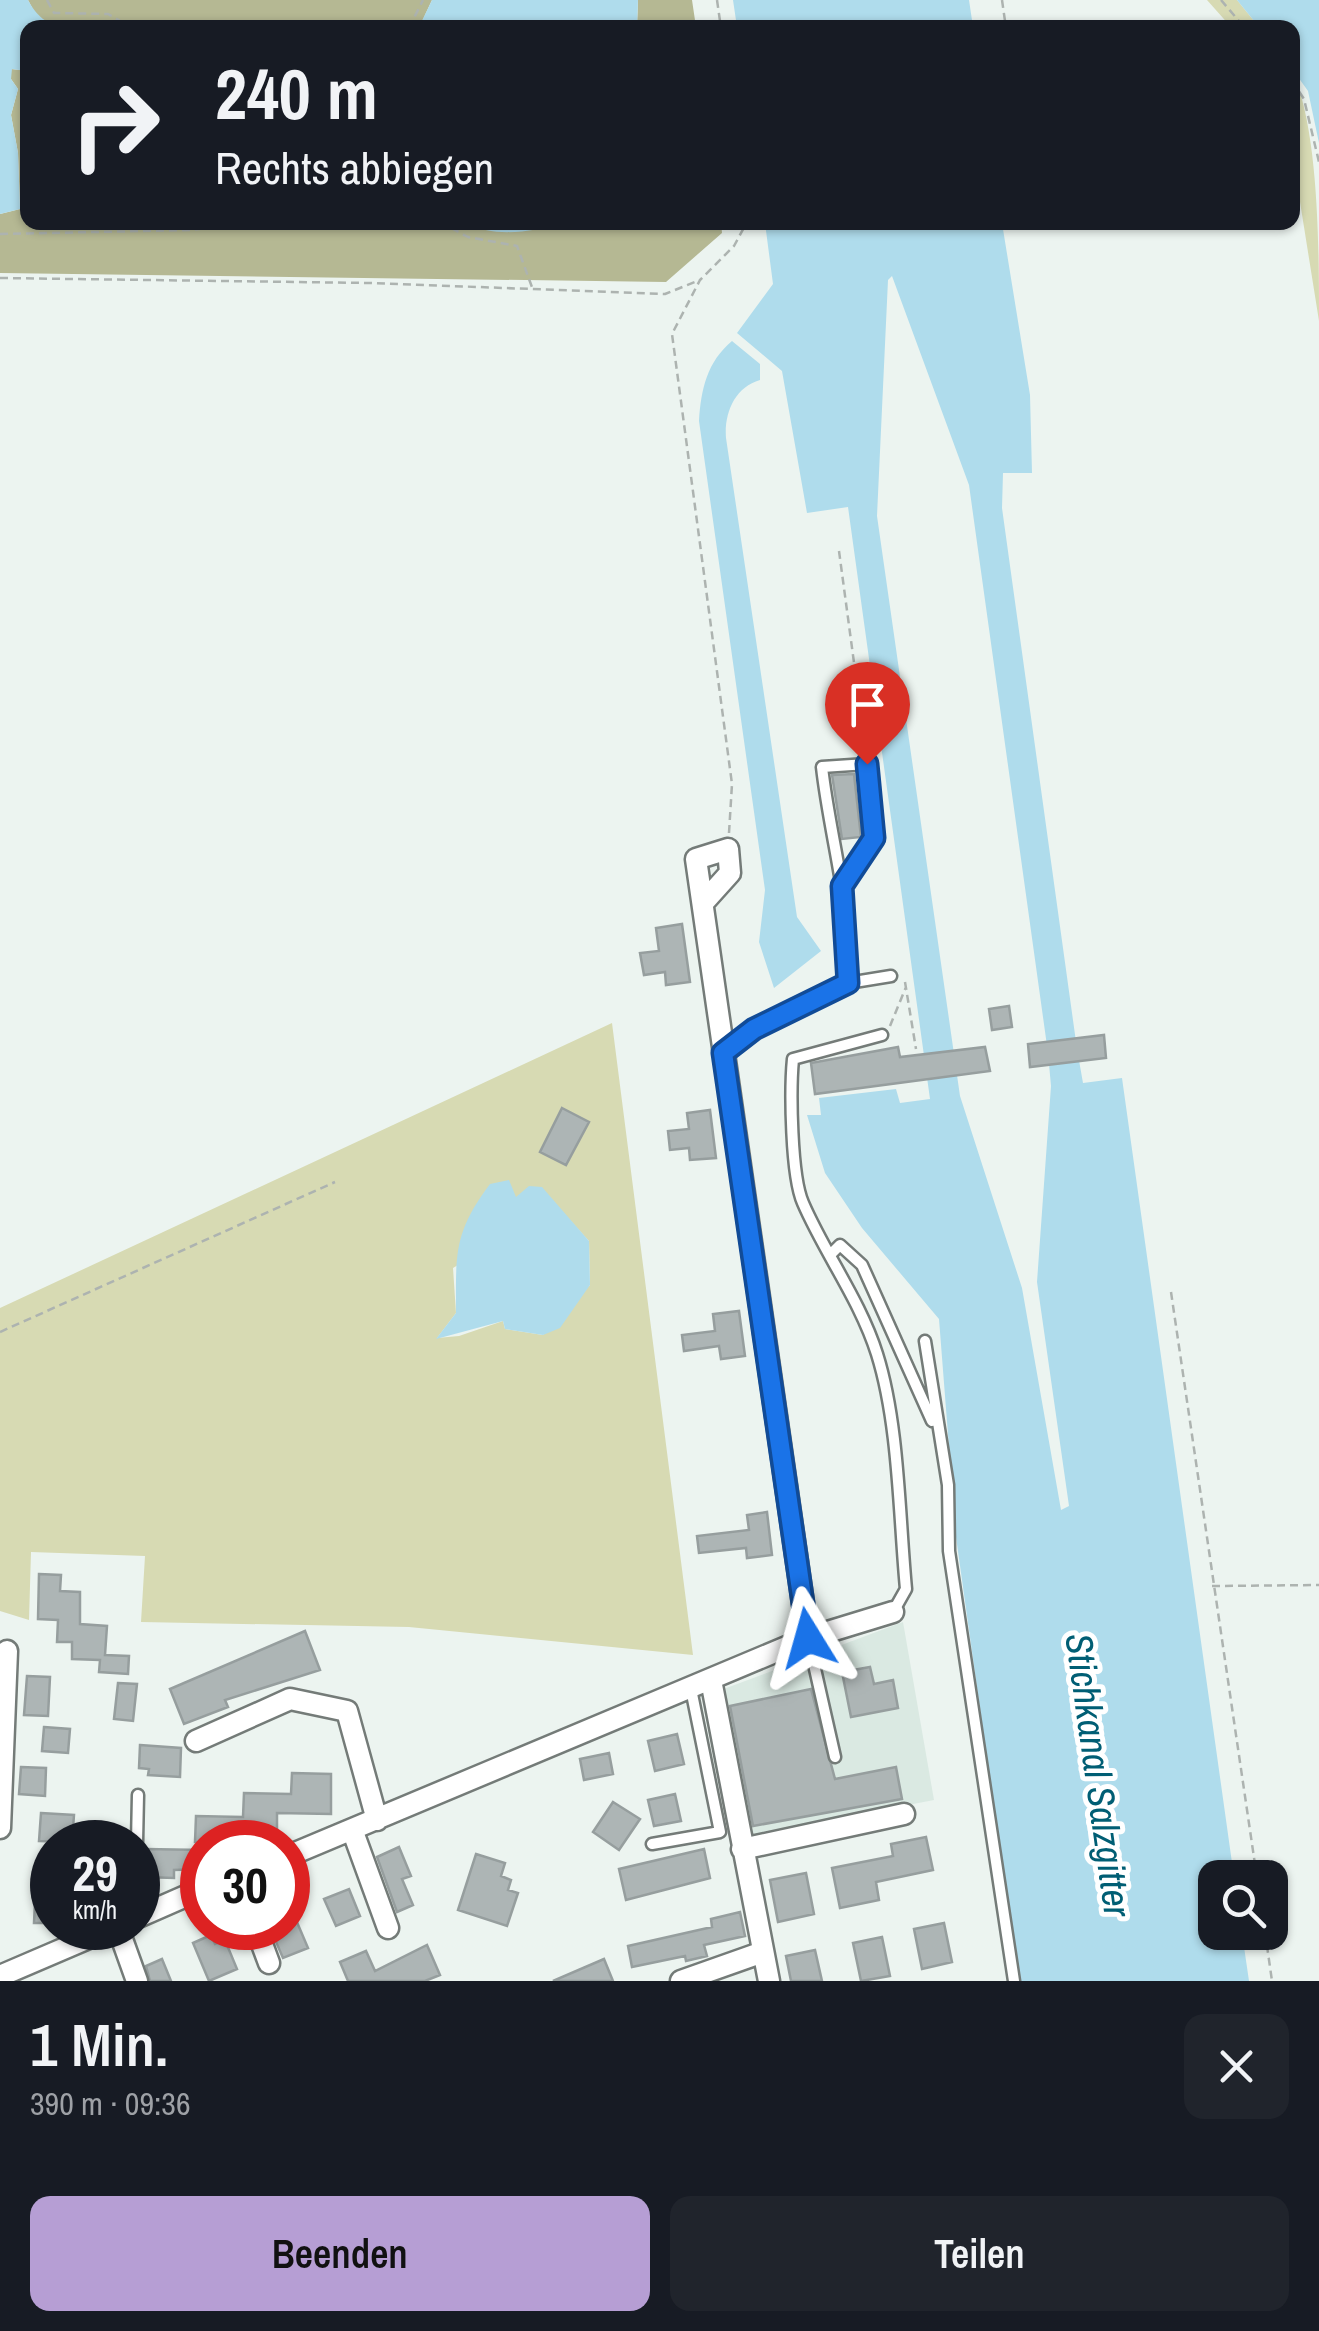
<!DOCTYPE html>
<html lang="de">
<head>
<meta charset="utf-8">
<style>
  :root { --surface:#171b24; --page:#20242c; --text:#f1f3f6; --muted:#9ea1a6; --accent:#b69ed4 }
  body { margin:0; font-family:"Archivo Narrow",sans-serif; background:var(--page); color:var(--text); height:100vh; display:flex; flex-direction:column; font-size:38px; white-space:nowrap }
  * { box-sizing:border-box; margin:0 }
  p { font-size:32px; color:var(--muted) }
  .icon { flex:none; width:55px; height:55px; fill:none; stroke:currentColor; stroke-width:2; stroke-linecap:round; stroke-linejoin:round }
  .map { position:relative; height:1981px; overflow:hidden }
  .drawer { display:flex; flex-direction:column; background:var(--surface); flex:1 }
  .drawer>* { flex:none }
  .guide { position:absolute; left:20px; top:20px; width:1280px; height:210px; border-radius:20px; box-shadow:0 2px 8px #0004; background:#171b24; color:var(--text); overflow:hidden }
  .buttons { position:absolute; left:1198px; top:1860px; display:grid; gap:20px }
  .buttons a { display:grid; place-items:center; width:90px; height:90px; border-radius:20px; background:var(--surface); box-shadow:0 2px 8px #0004; font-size:50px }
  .speed { position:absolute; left:30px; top:1820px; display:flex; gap:20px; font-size:50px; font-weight:700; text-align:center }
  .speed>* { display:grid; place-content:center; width:130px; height:130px; border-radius:50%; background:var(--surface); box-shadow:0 2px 8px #0004; line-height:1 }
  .speed small { font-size:25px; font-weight:400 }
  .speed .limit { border:15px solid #d22; background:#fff; color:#111 }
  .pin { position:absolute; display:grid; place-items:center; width:85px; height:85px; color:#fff; margin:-102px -42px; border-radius:50% 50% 50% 0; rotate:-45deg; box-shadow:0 0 10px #0007 }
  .pin .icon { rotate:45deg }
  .me { position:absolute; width:110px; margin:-55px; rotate:352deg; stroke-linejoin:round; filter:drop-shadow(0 0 8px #0008) }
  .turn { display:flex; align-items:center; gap:35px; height:210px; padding:0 30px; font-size:45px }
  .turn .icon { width:130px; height:130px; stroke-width:2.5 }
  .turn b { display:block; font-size:70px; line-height:85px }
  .round { display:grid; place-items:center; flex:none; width:105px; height:105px; border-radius:20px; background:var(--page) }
  .overview { display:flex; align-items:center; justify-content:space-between; height:170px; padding:0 30px }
  h1 { font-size:60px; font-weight:600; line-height:75px }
  .primary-button { display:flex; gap:20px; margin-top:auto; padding:20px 30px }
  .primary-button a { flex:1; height:115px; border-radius:20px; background:var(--accent); color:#111; font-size:40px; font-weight:600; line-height:115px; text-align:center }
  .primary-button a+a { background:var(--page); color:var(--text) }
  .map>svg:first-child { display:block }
  .built { fill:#dae9e2 }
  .green { fill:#d7dab3; fill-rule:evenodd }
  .forest { fill:#b5b893 }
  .water { fill:#afdcec; fill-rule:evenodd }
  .building { fill:#adb5b5; stroke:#969e9e; stroke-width:2.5 }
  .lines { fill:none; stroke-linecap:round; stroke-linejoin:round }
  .lane-casing { stroke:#747b78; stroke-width:15 }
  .street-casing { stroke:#747b78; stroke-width:25 }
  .path { stroke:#adb3b0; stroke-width:2.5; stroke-dasharray:8 5; stroke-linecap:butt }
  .lane { stroke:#fff; stroke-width:10 }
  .street { stroke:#fff; stroke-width:20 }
  .route-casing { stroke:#114b97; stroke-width:25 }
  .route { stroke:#1a73e8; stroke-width:18 }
  .labels { text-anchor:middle; stroke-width:10; stroke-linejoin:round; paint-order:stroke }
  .water-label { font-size:38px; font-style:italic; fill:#005e74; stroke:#fff }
</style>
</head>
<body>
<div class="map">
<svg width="1319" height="1981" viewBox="0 0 1319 1981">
  <rect width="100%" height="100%" fill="#ecf4f0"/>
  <!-- built -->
  <path class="built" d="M903,1622l31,178 -183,35 -30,-145z"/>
  <!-- green -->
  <path class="green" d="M1207,0h30l22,27h-28z
    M1292,70c27,60 27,178 27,251l-26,-163z
    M612,1023l81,632 -284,-28 -268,-5 4,-66 -114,-4 -2,68 -29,-9v-303zM557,1206l32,35 1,44 -47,50 -38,-6 -2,-8 -44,15 -22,2 19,-25 -3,-45z"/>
  <!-- forest -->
  <path class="forest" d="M28,0h404l-13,28 -367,-2 -15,-9z
    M638,0h54l4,27h-59z
    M11,69l17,2v151h437c34,17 65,5 99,1 51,-7 106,0 157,-1l1,11 -56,49 -666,-9v-59l20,-5 -2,-56 -7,-38 7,-26 -7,-10z"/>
  <!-- water -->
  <path class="water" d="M0,0h28c20,37 41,23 77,27l-77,1 -1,43 -15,-2 -1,10 7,10 -7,26 7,38 2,56 -20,5z
    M432,0h206l-1,27h-218z
    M733,0h236l4,27h-236z
    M1237,0h82v143l-11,-52 -15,-21 -1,-42 -33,-1z
    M465,223v-1l98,1c-31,9 -68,15 -98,0z
    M765,223h237l28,172 2,78h-29l-1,35 75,541 6,34 39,-5 112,799 -19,1v54l27,1 7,48h-231l-62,-444 -17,-218 -77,-91 -37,-55 -18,-58h14l-2,-17 77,-9 4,14 30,-4 -82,-592 -41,6 -25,-142 -45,-38 36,-49zM892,276l77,209 79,568 3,33 -14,196 32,224 -8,4 -39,-222 -62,-192 -83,-580 11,-236z
    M732,341l28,23v16c-25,7 -36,33 -34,58l71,479 24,34 -47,37 -15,-46 6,-52 -66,-469c2,-32 8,-59 33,-80z
    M509,1180l7,17 13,-11 13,1 47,54 1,44 -30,43 -17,7 -38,-6 -2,-8 -67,18 20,-26c0,-58 -3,-80 34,-129z"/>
  <!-- building -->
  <path class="building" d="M854,774l7,63 -19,2 -10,-64z
    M682,924l8,58 -24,3 -1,-13 -21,3 -4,-22 19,-2 -3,-23z
    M1009,1006l3,21 -20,3 -3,-21z
    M1104,1035l2,23 -76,9 -2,-23z
    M898,1047l2,10 85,-10 5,24 -175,23 -4,-31z
    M562,1108l27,14 -23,43 -26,-13z
    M710,1110l6,48 -26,2 -1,-12 -19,2 -2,-19 21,-2 -2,-16z
    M739,1311l6,45 -24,3 -2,-13 -35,5 -2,-16 33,-4 -2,-17z
    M767,1512l5,43 -25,3 -1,-10 -47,5 -2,-17 52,-6 -2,-15z
    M39,1574l22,1 -1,16 20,1v32l27,2 -2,29 24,1 -1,18 -29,-2 1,-12 -28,-1v-17h-15l1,-22 -20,-1z
    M305,1631l15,39 -95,30 3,7 -44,17 -14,-35z
    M870,1667l4,17 19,-4 5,28 -47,9 -9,-45z
    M27,1676l23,1 -2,39 -24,-1z
    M118,1683l19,1 -4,37 -19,-2z
    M811,1689l24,90 61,-12 6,32 -149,27 -23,-120z
    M44,1727l26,2 -2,24 -26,-2z
    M677,1734l7,30 -29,7 -7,-30z
    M140,1745l41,3 -1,29 -32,-2 1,-6 -10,-1z
    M609,1753l4,21 -29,6 -4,-21z
    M21,1767l25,1 -1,28 -26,-2z
    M292,1773l39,1v40l-54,-1v21l-49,-1v9h-33l1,-26 47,1 1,-24 47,1z
    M675,1794l6,27 -27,5 -6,-26z
    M613,1802l27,17 -21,31 -26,-18z
    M41,1813l33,2 -2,27 -33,-1z
    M926,1837l7,33 -57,12 3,18 -39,8 -8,-40 61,-12 -2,-12z
    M399,1847l12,29 -9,3 11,26 -16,7 -20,-55z
    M145,1849l57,1v19l-28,1v8l-30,-1z
    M704,1849l6,29 -84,22 -7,-31z
    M476,1854l29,9 -4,13 10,4 -3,10 10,3 -11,33 -49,-16z
    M806,1873l8,41 -36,8 -8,-42z
    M349,1889l11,27 -24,10 -12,-27z
    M288,1901l20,47 -25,10 -13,-30h18z
    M35,1902h17v21h-18z
    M740,1912l5,24 -41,9 3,11 -21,5 -1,-5 -53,11 -4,-21 84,-19 -1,-8z
    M944,1923l8,39 -30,7 -8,-40z
    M211,1935l4,9 10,-4 12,29 -28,12 -16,-38z
    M882,1937l8,39 -29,5 -8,-38z
    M427,1945l13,30 -15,6h-77l-8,-19 26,-11 9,20z
    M815,1950l7,31h-31l-5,-25z
    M162,1959l9,22h-21l-4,-15z
    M604,1959l9,22h-60z"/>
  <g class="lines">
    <defs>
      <path id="lane" d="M848,983l43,-7
        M882,1035l-89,24c-3,31 -2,117 10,144 22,51 57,97 74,151 22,70 22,161 29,235l-13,23
        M724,1052l30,-23 94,-46c5,-73 -18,-144 -26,-216l45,-3 7,74 -32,47
        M832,1253l8,-8 22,20 70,156
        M925,1341l23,144 1,66 65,430
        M808,1638l27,119
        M137,1842l1,-47
        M652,1844l68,-12 -29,-143"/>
      <path id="street" d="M703,903l27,-30 -2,-24 -32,10 112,779
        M711,1680l58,301
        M196,1741l94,-42 57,12 30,109
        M0,1828l7,-177
        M353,1832l35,96
        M742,1849l162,-35
        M288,1856l520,-218 85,-26
        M138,1917l64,-28
        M118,1928l19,53
        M256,1928l13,35
        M0,1976l112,-48
        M681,1981l82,-29"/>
    </defs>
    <!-- lane casing -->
    <use href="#lane" class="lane-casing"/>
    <!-- street casing -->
    <use href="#street" class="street-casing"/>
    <!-- path -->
    <path class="path" d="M47,0l7,13 54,1 24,14
      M717,0l4,28
      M1002,0l4,28
      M1221,0l24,28
      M409,28l14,-28
      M1292,81l12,18 15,63
      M28,95l-5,18 5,24
      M440,222l28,15 49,9 16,44
      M0,234l191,-4 64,-8
      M0,278l371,5 294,11 35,-14
      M839,551l27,201
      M729,833l3,-49 -60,-450 28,-54 34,-34 13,-24
      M905,982l11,67
      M890,1026l16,-39
      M1171,1292l86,586
      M0,1332l335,-150
      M1212,1586l107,-1
      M1265,1932l7,49"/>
    <!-- lane -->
    <use href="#lane" class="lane"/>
    <!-- street -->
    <use href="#street" class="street"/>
  </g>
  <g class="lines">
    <defs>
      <path id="route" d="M808,1638l-85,-585 31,-24 94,-46 -6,-97 32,-48 -7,-74"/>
    </defs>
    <!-- route casing -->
    <use href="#route" class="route-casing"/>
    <!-- route -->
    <use href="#route" class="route"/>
  </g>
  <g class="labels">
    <!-- water labels -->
    <g class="water-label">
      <text transform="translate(1098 1775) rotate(82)" y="13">Stichkanal Salzgitter</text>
    </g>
  </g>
</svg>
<div class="buttons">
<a><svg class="icon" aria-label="search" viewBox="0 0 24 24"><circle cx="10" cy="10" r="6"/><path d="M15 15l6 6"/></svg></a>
</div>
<div class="speed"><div>29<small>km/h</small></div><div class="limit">30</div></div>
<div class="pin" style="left:867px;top:764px;background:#d93025"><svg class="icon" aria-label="arrive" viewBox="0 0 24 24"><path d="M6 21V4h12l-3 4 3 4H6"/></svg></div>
<svg class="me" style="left:808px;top:1638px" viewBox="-20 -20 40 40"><path d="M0-17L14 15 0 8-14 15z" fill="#1a73e8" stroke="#fff" stroke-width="4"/></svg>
<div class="guide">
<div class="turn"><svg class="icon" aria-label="right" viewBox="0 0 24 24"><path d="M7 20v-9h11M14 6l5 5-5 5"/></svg><div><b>240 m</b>Rechts abbiegen</div></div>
</div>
</div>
<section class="drawer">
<div class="overview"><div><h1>1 Min.</h1><p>390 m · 09:36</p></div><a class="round"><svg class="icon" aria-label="close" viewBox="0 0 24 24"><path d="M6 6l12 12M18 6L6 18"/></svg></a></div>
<div class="primary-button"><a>Beenden</a><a>Teilen</a></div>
</section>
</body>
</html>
